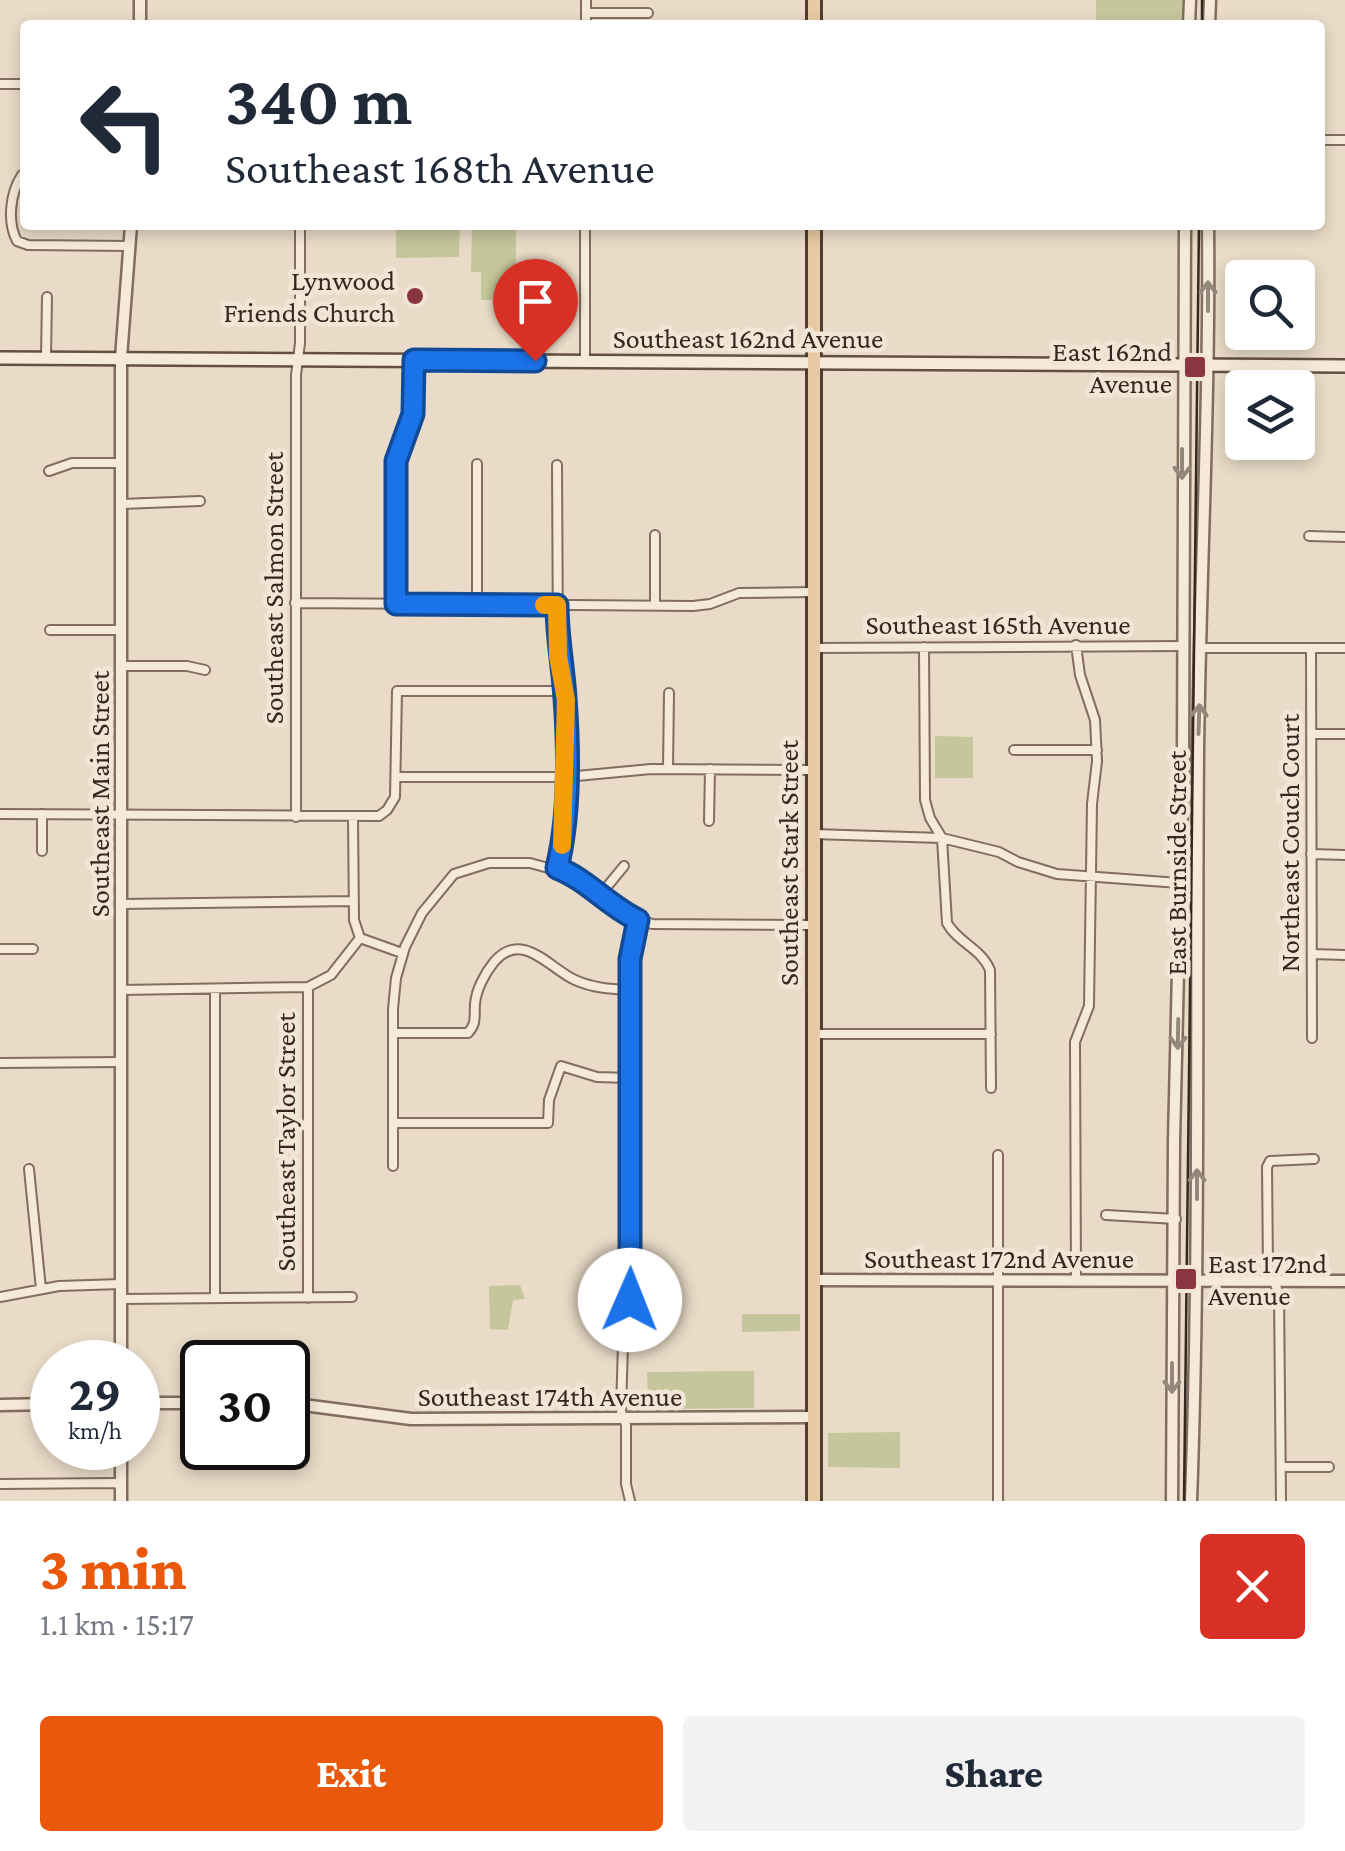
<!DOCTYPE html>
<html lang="en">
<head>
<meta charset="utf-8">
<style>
  :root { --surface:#fff; --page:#f2f2f3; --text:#1f2937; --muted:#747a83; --accent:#ea580c }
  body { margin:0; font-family:"Crimson Pro",serif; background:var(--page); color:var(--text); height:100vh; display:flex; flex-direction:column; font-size:38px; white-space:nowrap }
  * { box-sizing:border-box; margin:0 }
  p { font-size:32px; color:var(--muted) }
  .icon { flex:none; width:55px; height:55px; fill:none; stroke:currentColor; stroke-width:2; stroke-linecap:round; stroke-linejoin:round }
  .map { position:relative; height:1501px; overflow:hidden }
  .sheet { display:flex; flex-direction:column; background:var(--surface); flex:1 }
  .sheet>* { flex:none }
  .top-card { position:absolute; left:20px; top:20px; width:1305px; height:210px; border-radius:10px; box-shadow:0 5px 15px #0003; background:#fff; color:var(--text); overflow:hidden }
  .tools { position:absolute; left:1225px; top:260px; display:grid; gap:20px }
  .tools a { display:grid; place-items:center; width:90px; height:90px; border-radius:10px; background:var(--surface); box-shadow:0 5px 15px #0003; font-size:50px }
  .speed { position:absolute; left:30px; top:1340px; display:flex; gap:20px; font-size:50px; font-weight:700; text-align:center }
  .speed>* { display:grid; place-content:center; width:130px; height:130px; border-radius:50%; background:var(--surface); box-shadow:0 5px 15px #0003; line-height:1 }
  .speed small { font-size:25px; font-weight:400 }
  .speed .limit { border:5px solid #111; border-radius:15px; background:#fff; color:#111 }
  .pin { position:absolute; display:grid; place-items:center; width:85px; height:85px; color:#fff; margin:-102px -42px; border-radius:50% 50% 50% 0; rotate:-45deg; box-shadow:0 0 10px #0007 }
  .pin .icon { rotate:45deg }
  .me { position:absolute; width:110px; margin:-55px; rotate:1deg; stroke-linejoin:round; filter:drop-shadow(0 0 8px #0008) }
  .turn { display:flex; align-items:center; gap:35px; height:210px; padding:0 40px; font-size:45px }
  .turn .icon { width:130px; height:130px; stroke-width:2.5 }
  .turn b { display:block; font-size:70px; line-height:85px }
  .round { display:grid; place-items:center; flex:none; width:105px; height:105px; border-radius:10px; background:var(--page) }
  .head { display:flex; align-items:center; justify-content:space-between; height:170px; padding:0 40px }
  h1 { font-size:60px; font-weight:800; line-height:75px; color:var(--accent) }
  .action { display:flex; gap:20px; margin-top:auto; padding:20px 40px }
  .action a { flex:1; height:115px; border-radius:10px; background:var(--accent); color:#fff; font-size:40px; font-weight:800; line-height:115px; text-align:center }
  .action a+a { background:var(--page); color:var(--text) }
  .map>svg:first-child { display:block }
  .green { fill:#c6c69c }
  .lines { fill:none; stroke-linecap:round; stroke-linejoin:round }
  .minor-casing { stroke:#826d5e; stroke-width:12 }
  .tertiary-casing { stroke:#826d5e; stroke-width:15 }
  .secondary-casing { stroke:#644f41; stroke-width:16 }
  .primary-casing { stroke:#513d32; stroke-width:18 }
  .minor { stroke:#f5e9d9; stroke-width:8 }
  .tertiary { stroke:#f5e9d9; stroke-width:10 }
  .secondary { stroke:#f5e9d9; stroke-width:11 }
  .primary { stroke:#e7caa3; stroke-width:12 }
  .tram { stroke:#342820; stroke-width:2.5 }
  .oneway { stroke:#94887c }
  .route-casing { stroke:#114b97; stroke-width:25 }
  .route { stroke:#1a73e8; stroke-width:18 }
  .slow { stroke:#f59e0b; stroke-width:18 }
  .poi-dot { fill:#8a3640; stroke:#f1e6d6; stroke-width:4 }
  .labels { text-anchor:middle; stroke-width:9; stroke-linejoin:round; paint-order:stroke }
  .poi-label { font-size:28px; fill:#342820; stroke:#f1e6d6; text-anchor:end }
  .street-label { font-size:28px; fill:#342820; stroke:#f1e6d6 }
</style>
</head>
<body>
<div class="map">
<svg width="1345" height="1501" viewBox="0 0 1345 1501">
  <rect width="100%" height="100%" fill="#e9dbc7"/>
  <!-- green -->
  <path class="green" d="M1096,0h87l-1,25h-86z
    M396,225h64l-1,32 -63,1z
    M472,225h44v75h-35v-28h-10z
    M935,736l38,1v41h-38z
    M520,1285l5,14 -12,1 -5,30 -18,-1 -1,-43z
    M742,1314h58v17l-58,1z
    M754,1371v37l-106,1 -1,-37z
    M900,1432v36l-72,-1v-34z"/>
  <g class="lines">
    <defs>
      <path id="minor" d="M586,13h62
        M586,25v-25
        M0,84h25
        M1320,140h25
        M22,175c-12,18 -15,47 -5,66l11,4 102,1
        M585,225v136
        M46,358l1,-61
        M49,471l23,-8h49
        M121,504l79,-3
        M655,535v70
        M1309,536l36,1
        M295,603l398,3 17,-2 29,-11 74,-1
        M396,604v-143l17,-48 1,-53
        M477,604v-140
        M50,630h71
        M924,647l1,153 5,18 12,20 5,85c11,20 34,25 43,47l1,118
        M814,648l368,-2
        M1202,648h143
        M1311,648l1,390
        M121,666h66l18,4
        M1311,734h34
        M1014,750h83
        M668,769l1,-76
        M397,777h169l85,-8 162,1
        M0,814l379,2 8,-6 8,-13 2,-106h168
        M42,814v37
        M296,817v-442l4,-32v-118
        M353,818l1,102 6,18
        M709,821l1,-52
        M813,834l129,4 57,14 19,10 39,12 122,9
        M1311,854l34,1
        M557,868l7,-30 2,-61 -1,-77 -7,-56 -1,-179
        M601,894l23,-28
        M121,904l233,-3
        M360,938l42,15
        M0,949h33
        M1312,954l33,1
        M121,990l187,-3 23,-12 29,-37
        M215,990v308
        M393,1033h75c9,-10 6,-16 7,-29 1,-14 10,-31 19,-42 28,-33 56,7 81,18 18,8 35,9 54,10
        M814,1034h177
        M0,1063l121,-1
        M394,1123h154l1,-23 12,-34 36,11 32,1
        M998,1155v346
        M393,1166v-157l3,-31 9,-31 17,-34 32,-39 35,-11h41l44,12 50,38 28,11 161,1
        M29,1169l12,120
        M1106,1215l70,4
        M1076,1281l-1,-239 14,-36 3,-202 5,-43 -2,-41 -15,-45 -4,-30
        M0,1297l59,-11 62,-2
        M308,1298v-311
        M122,1299l230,-2
        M1281,1467h48
        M0,1484l115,-1 6,3
        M630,1501l-4,-17v-59l-5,-14 2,-67 8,-57 -2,-328 2,-17 7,-22
        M1281,1501l-2,-208 -11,-24 -1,-102 3,-6 44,-2"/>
      <path id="tertiary" d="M140,0v25
        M1189,25l1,-25
        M1209,25l1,-25
        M813,1280l532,1
        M121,1362v-1004l10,-133
        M138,1403h64
        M288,1403l123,16 402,-2
        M0,1405l52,-1
        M121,1501v-53
        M1172,1501l2,-360 9,-384 2,-532
        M1191,1501c9,-249 5,-498 7,-748 2,-176 12,-352 10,-528"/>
      <path id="secondary" d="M0,358l1345,8"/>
      <path id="primary" d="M814,0v25
        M814,1501v-1276"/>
    </defs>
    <!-- minor casing -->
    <use href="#minor" class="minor-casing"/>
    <!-- tertiary casing -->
    <use href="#tertiary" class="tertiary-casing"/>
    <!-- secondary casing -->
    <use href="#secondary" class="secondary-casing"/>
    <!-- primary casing -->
    <use href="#primary" class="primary-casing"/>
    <!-- minor -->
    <use href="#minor" class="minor"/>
    <!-- tertiary -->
    <use href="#tertiary" class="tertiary"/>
    <!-- secondary -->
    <use href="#secondary" class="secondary"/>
    <!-- primary -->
    <use href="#primary" class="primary"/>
    <!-- tram -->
    <path class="tram" d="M1202,25v-25
      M1184,1501l15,-1276"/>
  </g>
  <!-- one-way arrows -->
  <defs><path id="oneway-shaft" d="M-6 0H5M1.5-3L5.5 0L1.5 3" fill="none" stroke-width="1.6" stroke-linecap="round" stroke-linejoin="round" transform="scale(2.5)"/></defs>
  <g class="oneway">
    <use href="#oneway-shaft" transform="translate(1208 296) rotate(-90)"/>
    <use href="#oneway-shaft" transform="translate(1182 464) rotate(90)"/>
    <use href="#oneway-shaft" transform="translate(1199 719) rotate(-88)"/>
    <use href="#oneway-shaft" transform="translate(1178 1034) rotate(91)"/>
    <use href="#oneway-shaft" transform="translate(1197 1184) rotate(-90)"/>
    <use href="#oneway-shaft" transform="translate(1172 1378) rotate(90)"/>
  </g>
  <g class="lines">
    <defs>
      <path id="route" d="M535,361l-121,-1 -1,54 -17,47v143l161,1c0,32 6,61 8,93 4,55 5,117 -8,170 31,12 51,38 81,52l-8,39v341"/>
    </defs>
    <!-- route casing -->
    <use href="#route" class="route-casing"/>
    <!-- route -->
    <use href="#route" class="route"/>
    <!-- slow -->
    <path class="slow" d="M544,605h13l1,51 8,44 -4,145"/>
  </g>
  <!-- markers -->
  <g class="poi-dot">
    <circle cx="415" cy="296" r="10"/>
    <rect x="1183" y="355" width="24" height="24" rx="5"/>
    <rect x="1174" y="1267" width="24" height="24" rx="5"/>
  </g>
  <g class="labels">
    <!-- poi labels -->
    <g class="poi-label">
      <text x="395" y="290">Lynwood<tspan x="395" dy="32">Friends Church</tspan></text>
      <text x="1172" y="361">East 162nd<tspan x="1172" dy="32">Avenue</tspan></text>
      <text x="1208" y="1273" text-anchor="start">East 172nd<tspan x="1208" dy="32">Avenue</tspan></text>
    </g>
    <!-- street labels -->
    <g class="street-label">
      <text x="748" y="348">Southeast 162nd Avenue</text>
      <text transform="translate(273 588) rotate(-90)" y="10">Southeast Salmon Street</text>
      <text x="998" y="634">Southeast 165th Avenue</text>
      <text transform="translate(99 794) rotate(-90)" y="10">Southeast Main Street</text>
      <text transform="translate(1289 843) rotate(-90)" y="10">Northeast Couch Court</text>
      <text transform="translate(788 863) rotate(-90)" y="10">Southeast Stark Street</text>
      <text transform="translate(1176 863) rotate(-90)" y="10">East Burnside Street</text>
      <text transform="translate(285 1142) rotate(-90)" y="10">Southeast Taylor Street</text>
      <text x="999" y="1268">Southeast 172nd Avenue</text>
      <text x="550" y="1406">Southeast 174th Avenue</text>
    </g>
  </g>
</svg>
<div class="tools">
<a><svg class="icon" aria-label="search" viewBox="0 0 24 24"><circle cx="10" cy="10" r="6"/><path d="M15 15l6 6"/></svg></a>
<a><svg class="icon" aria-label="layers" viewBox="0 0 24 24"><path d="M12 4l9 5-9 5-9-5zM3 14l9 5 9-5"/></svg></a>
</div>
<div class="speed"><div>29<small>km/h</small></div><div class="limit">30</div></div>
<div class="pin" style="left:535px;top:361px;background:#d93025"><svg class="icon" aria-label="arrive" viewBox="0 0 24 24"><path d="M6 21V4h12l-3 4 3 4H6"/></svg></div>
<svg class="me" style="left:630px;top:1300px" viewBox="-20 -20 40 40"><circle r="19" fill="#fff"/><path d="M0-13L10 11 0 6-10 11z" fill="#1a73e8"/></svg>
<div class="top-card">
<div class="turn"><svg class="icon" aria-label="left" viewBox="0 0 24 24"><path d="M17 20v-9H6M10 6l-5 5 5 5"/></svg><div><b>340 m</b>Southeast 168th Avenue</div></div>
</div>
</div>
<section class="sheet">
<div class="head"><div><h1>3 min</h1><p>1.1 km · 15:17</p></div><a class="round" style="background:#d93025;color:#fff"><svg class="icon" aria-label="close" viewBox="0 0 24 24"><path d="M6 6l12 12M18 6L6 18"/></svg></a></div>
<div class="action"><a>Exit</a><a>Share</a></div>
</section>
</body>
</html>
